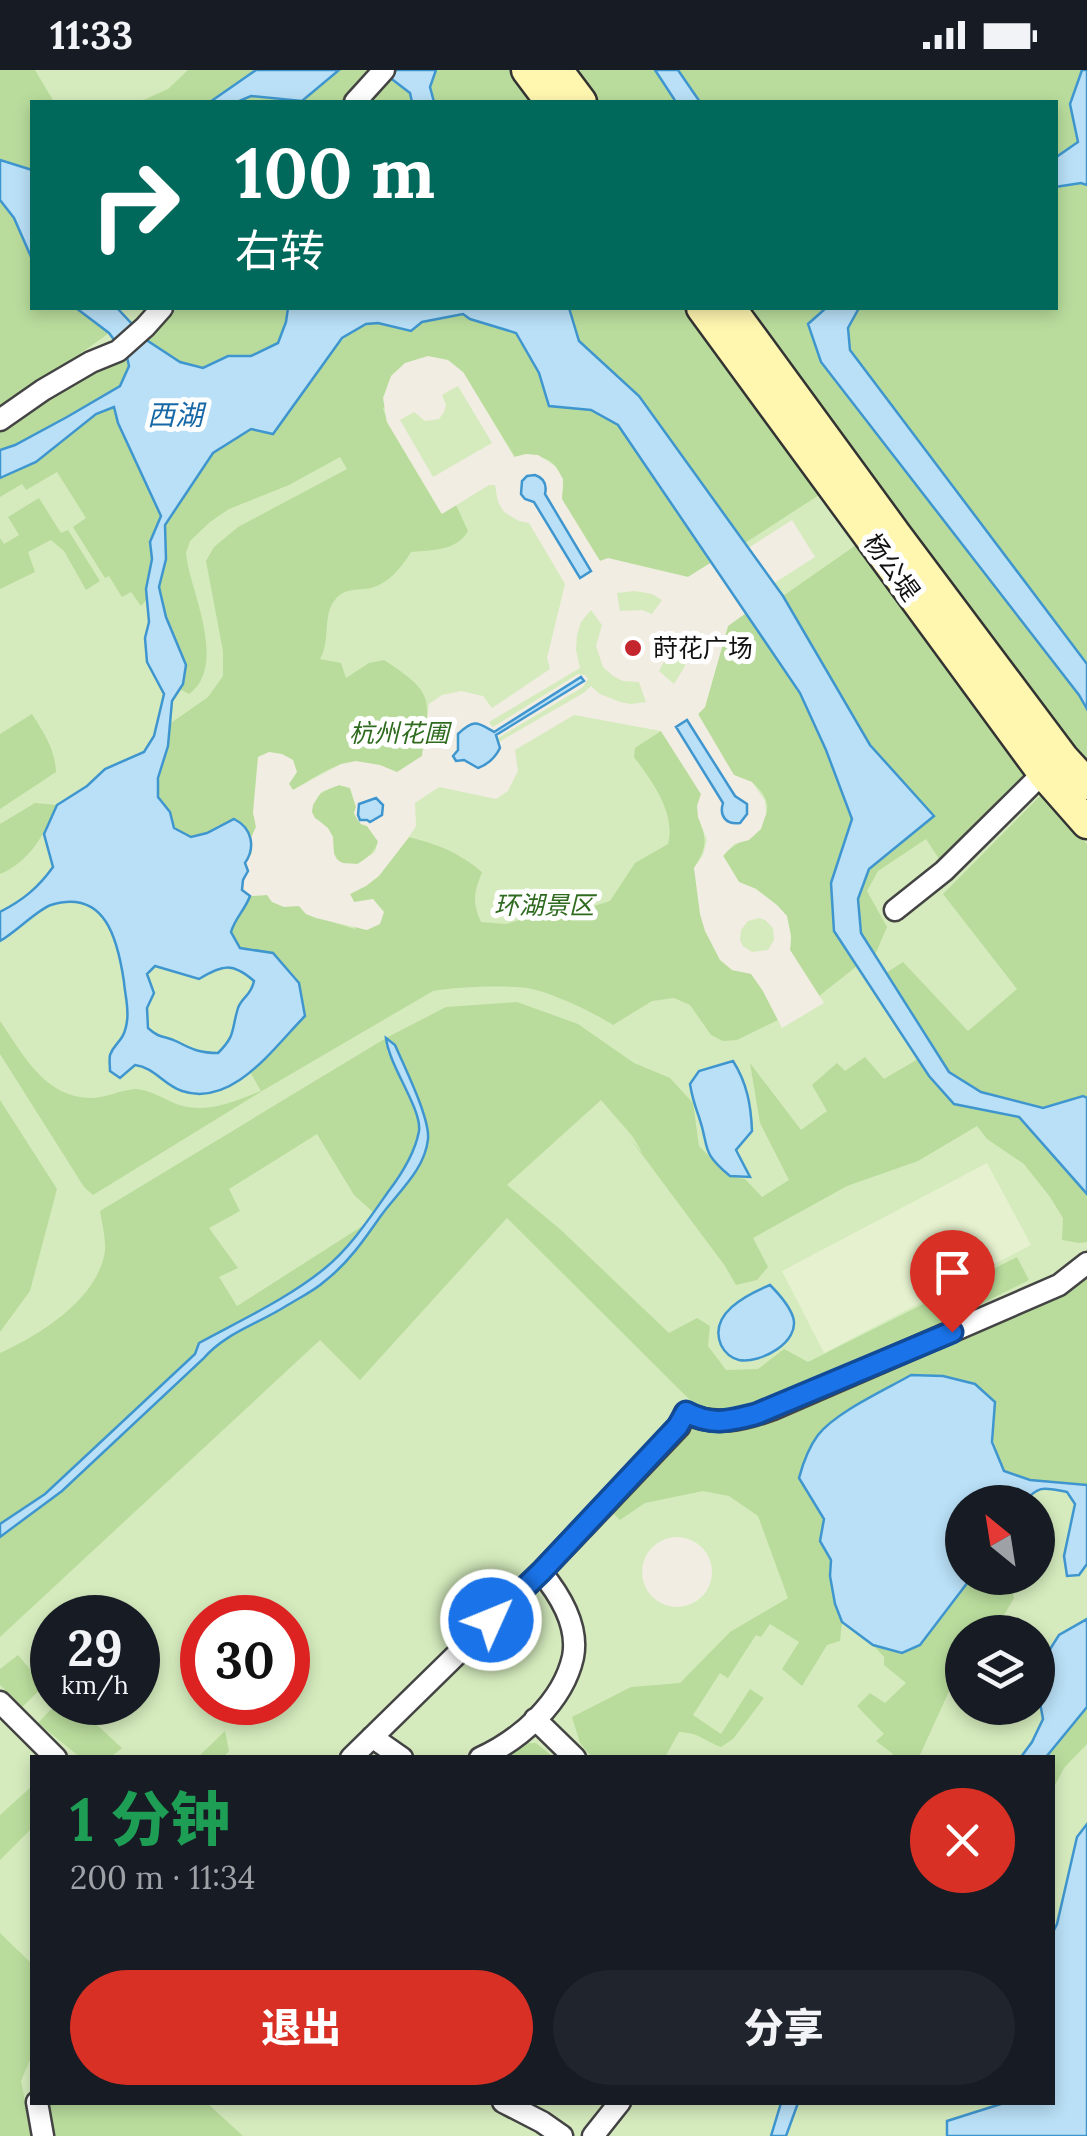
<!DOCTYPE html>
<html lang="zh">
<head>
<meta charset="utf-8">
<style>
  :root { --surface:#171b24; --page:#20242c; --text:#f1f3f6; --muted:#9ea1a6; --accent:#d93025 }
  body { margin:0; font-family:Lora,"Noto Sans SC",serif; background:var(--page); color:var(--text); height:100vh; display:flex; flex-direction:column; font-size:38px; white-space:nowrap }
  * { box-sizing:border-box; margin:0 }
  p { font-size:32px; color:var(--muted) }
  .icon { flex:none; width:55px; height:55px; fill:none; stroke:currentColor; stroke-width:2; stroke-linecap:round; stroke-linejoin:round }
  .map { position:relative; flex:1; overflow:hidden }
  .details { position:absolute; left:30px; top:1685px; width:1025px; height:350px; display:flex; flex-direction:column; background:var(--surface); border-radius:0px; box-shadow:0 5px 15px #0003 }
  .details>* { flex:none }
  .guide { position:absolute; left:30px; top:30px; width:1028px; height:210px; border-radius:0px; box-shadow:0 5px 15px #0003; background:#00695c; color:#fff; overflow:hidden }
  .needle { width:65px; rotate:330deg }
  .buttons { position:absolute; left:945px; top:1415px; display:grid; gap:20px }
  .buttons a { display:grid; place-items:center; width:110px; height:110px; border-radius:50%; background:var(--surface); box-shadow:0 5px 15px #0003; font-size:50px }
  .speed { position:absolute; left:30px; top:1525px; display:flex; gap:20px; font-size:50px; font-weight:700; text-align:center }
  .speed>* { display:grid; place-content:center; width:130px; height:130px; border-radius:50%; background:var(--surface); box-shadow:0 5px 15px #0003; line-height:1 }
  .speed small { font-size:25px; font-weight:400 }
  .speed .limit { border:15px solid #d22; background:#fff; color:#111 }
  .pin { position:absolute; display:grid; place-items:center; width:85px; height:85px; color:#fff; margin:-102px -42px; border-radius:50% 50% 50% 0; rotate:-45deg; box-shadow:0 0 10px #0007 }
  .pin .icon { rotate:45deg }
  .me { position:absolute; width:110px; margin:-55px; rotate:46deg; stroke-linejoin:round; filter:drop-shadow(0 0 8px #0008) }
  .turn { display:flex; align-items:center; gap:35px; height:210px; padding:0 40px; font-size:45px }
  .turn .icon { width:130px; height:130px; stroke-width:2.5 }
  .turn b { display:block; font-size:70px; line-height:85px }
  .round { display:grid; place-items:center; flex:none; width:105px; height:105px; border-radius:52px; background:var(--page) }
  .summary { display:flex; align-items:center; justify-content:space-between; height:170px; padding:0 40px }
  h1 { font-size:60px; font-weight:800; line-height:75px; color:#1e9e55 }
  .cta { display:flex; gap:20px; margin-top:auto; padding:20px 40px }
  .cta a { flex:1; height:115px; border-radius:60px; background:var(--accent); color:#fff; font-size:40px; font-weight:800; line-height:115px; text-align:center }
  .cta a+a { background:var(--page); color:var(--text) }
  .status { display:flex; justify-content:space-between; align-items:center; height:70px; padding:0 50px; background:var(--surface); direction:ltr }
  .status svg { height:28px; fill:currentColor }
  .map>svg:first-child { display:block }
  .green { fill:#d5ebbd; fill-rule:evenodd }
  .forest { fill:#b9dc9c }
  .pitch { fill:#e6f2cf }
  .plaza { fill:#f1ede2; fill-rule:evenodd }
  .water { fill:#b9e0f7; stroke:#3f96cf; stroke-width:2.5; fill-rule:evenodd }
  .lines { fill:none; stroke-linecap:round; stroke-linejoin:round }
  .minor-casing { stroke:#444; stroke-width:25 }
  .secondary-casing { stroke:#333; stroke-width:35 }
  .minor { stroke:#fff; stroke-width:20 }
  .secondary { stroke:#fff6b0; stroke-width:30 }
  .route-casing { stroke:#114b97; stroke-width:25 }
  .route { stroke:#1a73e8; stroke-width:18 }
  .poi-dot { fill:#c4262e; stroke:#fff; stroke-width:4 }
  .labels { text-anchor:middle; stroke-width:10; stroke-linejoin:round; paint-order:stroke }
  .street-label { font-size:25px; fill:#111; stroke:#fff }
  .poi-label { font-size:25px; fill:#111; stroke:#fff; text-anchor:start }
  .park-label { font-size:25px; font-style:italic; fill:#2f6b1f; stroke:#fff }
  .water-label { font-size:28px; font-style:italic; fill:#1768a6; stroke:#fff }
</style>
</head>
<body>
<div class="status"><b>11:33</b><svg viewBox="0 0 49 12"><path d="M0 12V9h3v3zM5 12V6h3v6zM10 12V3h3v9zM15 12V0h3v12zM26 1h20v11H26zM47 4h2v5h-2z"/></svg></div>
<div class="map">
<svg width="1087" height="2066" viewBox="0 0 1087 2066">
  <rect width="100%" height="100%" fill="#fffdf5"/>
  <!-- green -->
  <path class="green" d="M0,0h1087v2066h-1087zM32,32h1023v206h-1023zM962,1432h76v76h-76zM52,1548h86v84h-86zM202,1548h86v84h-86zM962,1562h76v76h-76zM32,1688h1020v344h-1020z"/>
  <!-- forest -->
  <path class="forest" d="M0,0h35l19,32h-22v68l-32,-10z
    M188,0h68l-46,32h-71l29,-13z
    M339,0h37l-32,32h-107l14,-6 21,1 46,-8z
    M436,0h81l24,32h-107l-4,-15z
    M574,0h81l21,32h-78z
    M678,0h404l-12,34 8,38 -23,16v-56h-355z
    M387,5l23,18 2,9h-50z
    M1081,113l6,2v479l-237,-315 -2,-21 11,-20h196v-121z
    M0,130l14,18 18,41v49h44l33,25 -109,78z
    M175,238h113l-2,14 -8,21 -27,13h-23l-25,12 -23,-6 -32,-21z
    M569,238h121l129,179v8l-74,48 -106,-147 -60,-55z
    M752,238h74l-18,16 13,38 258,333 8,14v56l-162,-215z
    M463,244l7,5 46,14 23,40 10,33 42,4 27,15 94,137 -24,15 -80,-18 -8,2c-6,-10 -37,-54 -38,-62 -1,-5 2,-10 1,-16 -4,-24 -27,-32 -48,-26l-52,-85 -80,36 4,14 54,91 15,-8 12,26c-11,20 -36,19 -57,21 -10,16 -22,31 -40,36 -14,3 -26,-1 -36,12 -13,15 -4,41 -15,59l21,4 5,15 23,-15 15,-3c52,34 46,38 38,96l-25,17c-48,-21 -62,-8 -104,17l-4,-6 -36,28 3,15 -5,11 -8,-14 -24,1 -12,8 -16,4 -17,-9 -4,-16 -12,-15c0,-25 9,-48 13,-74l37,-26 15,-21v-25l-17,-90 8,-14 24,-20 109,-58 -7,-12 -51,28 -60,24 -19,13 -20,19 -4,12 2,13c8,36 37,102 1,128l-9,-5 6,-24 -20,-48 -7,-30 7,-28 -1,-34 48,-72 38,-24 22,5c21,-29 60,-97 91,-109 14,-5 33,2 47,6l11,-9z
    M127,287l2,8 -9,21 -53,31 -52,28 -15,5v-18l12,-5 81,-60z
    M114,337l4,16 43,93 -11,26 2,17 -6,30 2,9 -7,8 -10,-14 -9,5 -13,-21 -4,2 -32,-51 13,-9 -29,-46 -31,18 -4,-6 -22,13v-19l36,-15 60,-50z
    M39,428l22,35 7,-3 32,51 -14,9 -22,-39 -13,-11 -23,12 7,20 -35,17v-51l4,6 15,-9 -11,-18z
    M856,475l174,225 -89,92 -15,-23 -48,32 -11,20 20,36 -12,28 -14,-22 -3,-34 11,-30 65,-54 -64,-70 -87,-149z
    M746,543l54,80 26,57 26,69 -21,64 3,48 23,35 -38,30 -29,-46 1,-14 -35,-47 -17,-7 -16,-27c18,-17 67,-37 32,-70 -6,-6 -15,-5 -21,-10 -6,-4 -30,-51 -36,-61l7,-7 23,-82z
    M32,644c12,19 23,35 24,58l-56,37v-75z
    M661,661l40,63c-11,35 18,37 -7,74l38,102 19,3 12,18 15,29 -41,20 -14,1 -12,-6 -21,-30 -16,-7 -22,3 -39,24c-20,-13 -62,-33 -86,-37 -22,-3 -72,-1 -94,3l-171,100 -169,104 -9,-8 -84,-133v-33c23,33 44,76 90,77 16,0 30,-8 45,-9 14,0 31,11 44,16 29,9 55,-4 82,-14l-11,-19 55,-57 -65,-67 -10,-17c5,-13 15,-21 20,-35l17,-1c8,11 18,11 32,11l7,8 49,15 -1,-27 -4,-8c27,-13 41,-34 59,-57 30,8 49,15 73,35 -8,20 -10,30 -1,50l25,2 54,-16h28l22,-7 25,-38 33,-19c8,-31 -16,-63 -34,-87l1,-9z
    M339,715l11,3 6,19 -2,6 7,11 6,2 11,16c-4,14 -30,35 -42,15 -4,-6 -3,-15 -7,-22 -2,-5 -4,-10 -8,-13 -2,-2 -5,-2 -7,-4 -12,-17 14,-30 25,-33z
    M1042,724l45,50v254l-4,-1 -40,11 -62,-16 -32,-20 -63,-99 17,-11 65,69 49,-42 -74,-95z
    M35,733l22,2c-13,29 -26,56 -57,69v-50z
    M517,932l61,22 56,39 36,15 23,25 6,43 30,30 16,3 17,18 27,-17 -29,-57 -10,-60 51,67 26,-19 -15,-26 25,-22 8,8 20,-14 19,22 34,-20 11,18 25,27 65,13 68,77v48l-8,1 -17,-3 1,-22 -13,-21 -26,-33 -37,-25 -10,-13 -59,35 -71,25 -94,52 15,29 -11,13 -21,5 -11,-19 -96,-129 14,17 -10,-17 -32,-37 -94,85 54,45 108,103 28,-15 13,8 -2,20 18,24 32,-1 26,-20 24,13 209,-105 12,23 -128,64 -148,64 -50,5 -196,-195 -147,162 -40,-40 -320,297v-100l62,-46 141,-132c22,-26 55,-35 83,-53 13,-8 28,-15 39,-25 23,-18 39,-41 55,-64 17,-24 44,-47 48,-78 2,-21 -25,-72 -33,-94l-9,-6 1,12 28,60 5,18 -14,38 -32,46 -20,-18 -37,-61 -88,55 11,22 -31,17 29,40 -19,9 18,29 127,-81c-11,15 -23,29 -37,41 -31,29 -89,56 -128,77l-3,11 -151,140 -45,30v-171c40,-18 98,-54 105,-102 1,-13 -3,-27 -5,-40l286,-173 60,-31z
    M0,1030l57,89 -27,102 -30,41z
    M1087,1204v211l-57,-5 -27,-9 -11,-36 3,-33 -196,76 25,41 -4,22 11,19 -1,16 5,28 7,18 -2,19 -13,4 -25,41 -20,-17 17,-27 -29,-18 -9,13 -5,-2 -28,43 -8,-5 -27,42 28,19 29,-45 14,9 -31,41 -12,8c-19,-7 -21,-14 -42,-15l-14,25h-73l-12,-14 -8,-26 59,-30 49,-4 50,-51 58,-34 -30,-82 -29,-20 -26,-5 -58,12 -25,17 -7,-7 77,-84 65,-8 304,-124z
    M971,1508h39l4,20 -20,34h-32v36l-6,8 -37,81h-28l2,-3 -17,-13 8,-7 -27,-28 13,-13 15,10 21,-20 -22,-18v-8l-11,-12 29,8 18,-8z
    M18,1585l26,31 -22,21 -22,-22v-16z
    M57,1633h38l-10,11 37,34 -11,9h-31l-42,-34z
    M1087,1637v37l-23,24 -11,21 -1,-31h-6z
    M225,1661l4,20 -5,6h-26z
    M524,1673h12l17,14 -53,1z
    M32,1716v42l-32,32v-45z
    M0,1863l32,31v91l-11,26 11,55h-32z
    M45,2033h162l36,33h-190z"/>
  <!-- pitch -->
  <path class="pitch" d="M987,1093l44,82 -207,108 -42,-82z"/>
  <!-- plaza -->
  <path class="plaza" d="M428,286l20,4 15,12 51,85 12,-3 12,1 17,11 8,13 -1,20 38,62 8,-3 80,19 24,-15 5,6 75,-48 23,37 -73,47 4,9 -18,13 -23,81 -7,7 36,61 18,7 13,19 1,13 -5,15 -12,11 -15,4 -11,12 16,26 17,7 21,16 10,11 4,20 -1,14 34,53 -42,25 -19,-37 -12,-17 -19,-4 -12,-10 -15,-29 -5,-17 -6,-46 9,-13 4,-15 -9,-23 -1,-11 4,-12 -40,-63 -87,-16 -59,35 3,21 -10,20 -12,8 -57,-12 -24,16 1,23 -7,11 -30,39 -13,10 -16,8 4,8 19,-3 11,13 -4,12 -13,6 -51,-12 -10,-4 -7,-8 -15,1 -12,-5 -5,-7 -17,1 -8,-6 3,-26 7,-11 -1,-15 5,-11 -3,-15 5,-55 11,-5 13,2 11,6 4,12 -8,12 4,6 48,-26 15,-3 24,4 17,7 25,-16 7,-52 13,-9 19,-4 22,5 9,12 58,-39 -3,-11 18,-74 -36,-61 -10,-2 -15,-9 -6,-10 -3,-17h-6l-47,29 -55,-92 -4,-24 8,-22 14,-13zM458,316l34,57 -59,34 -33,-57 14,-8 11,9 14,-2 5,-7 2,-7 -4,-10zM635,521l17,3 10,6 -10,14 -10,-4 -22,1 -3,-18zM591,540l11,15 -6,21 7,21 10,9 10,5 16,1 7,20 -15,2 -11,-2 -20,-8 -9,-8 -6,6 -86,50 -1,-4 85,-51 5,-8 -3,-4 -7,-1 -85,53 -4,-5 91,-54 -4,-18 1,-15 4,-13zM688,571l-3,25 -11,18 -15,-13 9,-17 1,-12zM581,607l2,5 -88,53 4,9 -3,11 -6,7 -6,4 -20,-6 -7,-13 2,-7 31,-10 4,2zM339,715l11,3 6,19 -2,6 3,6 4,5 6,2 11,15 -3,11 -17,12 -15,-1 -6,-3 -3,-6 -1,-17 -5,-9 -13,-10 -3,-6 1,-7 8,-13zM759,848l6,2 8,8 1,12 -6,10 -16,2 -9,-6 -3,-6 1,-10 7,-9z
    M642 1502a35 35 0 1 1 70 0a35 35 0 1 1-70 0Z"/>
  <!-- water -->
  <path class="water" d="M256,0h83l-37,31 -51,-5 -14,6h-27z
    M380,0h56l-6,17 4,15h-22l-2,-9z
    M655,0h23l22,32h-24z
    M1082,0h5v115l-6,-2 -26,4v-29l23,-16 -8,-38z
    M0,90l32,10v89l-18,-41 -14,-18z
    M76,238h41l31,33 32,21 23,6 25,-12h23l27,-13 8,-21 2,-14h281l10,33 60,55 144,200 87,149 64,71 -65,53 -11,30 3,34 88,139 32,20 62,16 40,-12 4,2v96l-68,-77 -65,-13 -25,-28 -95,-145 -3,-48 21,-64 -26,-69 -26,-57 -182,-268 -27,-15 -42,-4 -10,-33 -23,-40 -46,-14 -7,-5 -41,8 -11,9 -33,-8 -12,1 -24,14 -69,96 -22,-5 -38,24 -48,72 1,34 -7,28 7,30 20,48 -3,19 -11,17 -4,45 -10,32v19l12,15 4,16 17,9 16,-4 27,-14c18,9 22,28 11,44l3,8 -5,9 -1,10 8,6c-5,14 -15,22 -19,36l9,16 33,5 26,30 6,33c-31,31 -72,92 -123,75 -18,-6 -28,-24 -47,-26l-15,13 -10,-7c0,-5 -1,-11 0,-16 5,-14 14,-12 17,-34 2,-13 -2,-26 -3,-39 -6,-41 -18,-94 -73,-77 -13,4 -36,28 -51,36v-29c23,-12 38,-24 53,-45l-9,-33 13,-29 30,-19 18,-17 39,-17 10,-16 10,-42 -17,-32 -2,-24 4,-16 -3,-33 6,-30 -2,-17 11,-26 -43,-93 -4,-16 -18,7 -60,48 -36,16v-28l15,-5 52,-28 53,-31 9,-20 -2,-9 -18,-24zM155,896l44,13c24,-14 33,-17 55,2 -3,15 -12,16 -16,27 -7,23 -2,27 -20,45 -17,0 -25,-3 -40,-11 -13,-7 -17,-2 -30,-14l-1,-20 7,-15 -7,-19z
    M826,238h33l-11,20 2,22 237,314v45l-8,-14 -258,-333 -13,-38z
    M535,405c9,3 12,10 10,19l46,77 -11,7 -46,-76 -9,-3 -4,-5 1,-13 5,-5z
    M581,607l3,4 -88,54 4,13c-5,10 -11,16 -22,20l-14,-8 -8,1 -3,-5 5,-6v-16c17,-16 20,-11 36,-2z
    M687,650l48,76 12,8v10l-7,9c-14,2 -21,-7 -17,-20l-47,-76z
    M376,728l7,7 -1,10 -12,7 -3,-2h-7l-2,-5 1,-11z
    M386,968l9,7c9,21 35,73 33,94 -3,31 -31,54 -48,78 -16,23 -32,46 -55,64 -11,10 -26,17 -39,25 -28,18 -61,27 -83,53l-141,132 -62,46v-13l45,-30 150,-140 4,-11c42,-23 88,-44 125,-74 26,-21 45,-50 64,-77 13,-17 27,-39 31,-61 3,-22 -30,-65 -33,-93z
    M733,991c14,22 18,44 19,70l-16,19 14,27 -20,-1c-30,-25 -20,-27 -31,-59 -4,-11 -7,-20 -9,-33l9,-13z
    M770,1215c9,9 19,20 23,32 8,25 -33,47 -54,43 -8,-2 -14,-7 -18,-15 -13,-31 25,-50 49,-60z
    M911,1305l32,1 32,8 20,18 -3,40 12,29 26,9 57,5v79l-8,11 -12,1 -3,-20 11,-52 -8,-12c-22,-4 -27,-8 -43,10h-62v76h9l-51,67 -18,8 -29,-8 -31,-23 -7,-18 -5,-28 1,-16 -11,-19 4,-22 -25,-41c4,-15 10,-31 19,-43 18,-23 67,-45 93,-60z
    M1087,1549v88l-41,50h-25l11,-15 11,-23 -5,-27v-24l21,-33z
    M1087,1754v312h-140v-15l57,-18 48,-1 1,-170 4,-8 20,-87z
    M781,2033h17l-12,33h-15z"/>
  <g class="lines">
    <defs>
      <path id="minor" d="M355,32l29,-32
        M0,350l43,-30 48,-28 27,-11 27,-24 17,-19
        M895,840l49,-39 99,-98
        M0,1632l56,56
        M535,1649l40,39
        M372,1667l30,21
        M351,1688l190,-186 138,-145 6,-14c31,14 58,7 88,-4l286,-124 28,-22
        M480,1688c40,-18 83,-56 93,-101 6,-31 -13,-62 -32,-85
        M37,2032l6,34
        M503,2032l39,20 20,14
        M593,2066l27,-34"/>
      <path id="secondary" d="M527,0l24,32
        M557,0l24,32
        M702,238l341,465 44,50
        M730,238l166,227 167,223 24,26"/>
    </defs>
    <!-- minor casing -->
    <use href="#minor" class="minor-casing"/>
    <!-- secondary casing -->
    <use href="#secondary" class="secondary-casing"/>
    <!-- minor -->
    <use href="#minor" class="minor"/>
    <!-- secondary -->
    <use href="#secondary" class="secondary"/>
  </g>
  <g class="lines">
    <defs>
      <path id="route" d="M491,1550l50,-48 137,-146 8,-14c26,14 42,9 70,2l196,-82"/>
    </defs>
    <!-- route casing -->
    <use href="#route" class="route-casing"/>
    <!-- route -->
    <use href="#route" class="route"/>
  </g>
  <!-- markers -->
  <circle class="poi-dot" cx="633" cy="578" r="10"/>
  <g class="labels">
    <!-- street labels -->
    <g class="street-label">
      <text transform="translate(892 497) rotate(54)" y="9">杨公堤</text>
    </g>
    <!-- poi labels -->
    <g class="poi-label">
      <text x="653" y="587">莳花广场</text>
    </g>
    <!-- park labels -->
    <g class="park-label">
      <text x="399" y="672">杭州花圃</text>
      <text x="544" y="844">环湖景区</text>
    </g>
    <!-- water labels -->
    <g class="water-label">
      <text x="175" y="355">西湖</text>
    </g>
  </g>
</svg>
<div class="buttons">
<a><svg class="needle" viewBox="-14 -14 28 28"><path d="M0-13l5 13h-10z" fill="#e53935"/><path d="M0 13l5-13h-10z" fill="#9ea1a6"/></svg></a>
<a><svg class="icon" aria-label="layers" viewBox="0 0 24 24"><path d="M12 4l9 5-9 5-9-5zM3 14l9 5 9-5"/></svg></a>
</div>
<div class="speed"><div>29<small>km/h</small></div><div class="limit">30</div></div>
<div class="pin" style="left:952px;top:1262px;background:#d93025"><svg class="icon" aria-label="arrive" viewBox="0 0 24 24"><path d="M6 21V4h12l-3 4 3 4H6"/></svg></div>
<svg class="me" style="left:491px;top:1550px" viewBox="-20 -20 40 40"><circle r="17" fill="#1a73e8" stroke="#fff" stroke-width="3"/><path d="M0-11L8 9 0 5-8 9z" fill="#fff"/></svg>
<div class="guide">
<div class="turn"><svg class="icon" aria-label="right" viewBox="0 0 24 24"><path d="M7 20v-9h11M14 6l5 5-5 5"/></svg><div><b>100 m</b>右转</div></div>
</div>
<section class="details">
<div class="summary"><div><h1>1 分钟</h1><p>200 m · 11:34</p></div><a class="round" style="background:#d93025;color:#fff"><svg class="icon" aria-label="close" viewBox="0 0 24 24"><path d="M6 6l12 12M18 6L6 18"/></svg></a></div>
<div class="cta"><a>退出</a><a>分享</a></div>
</section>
</div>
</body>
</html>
